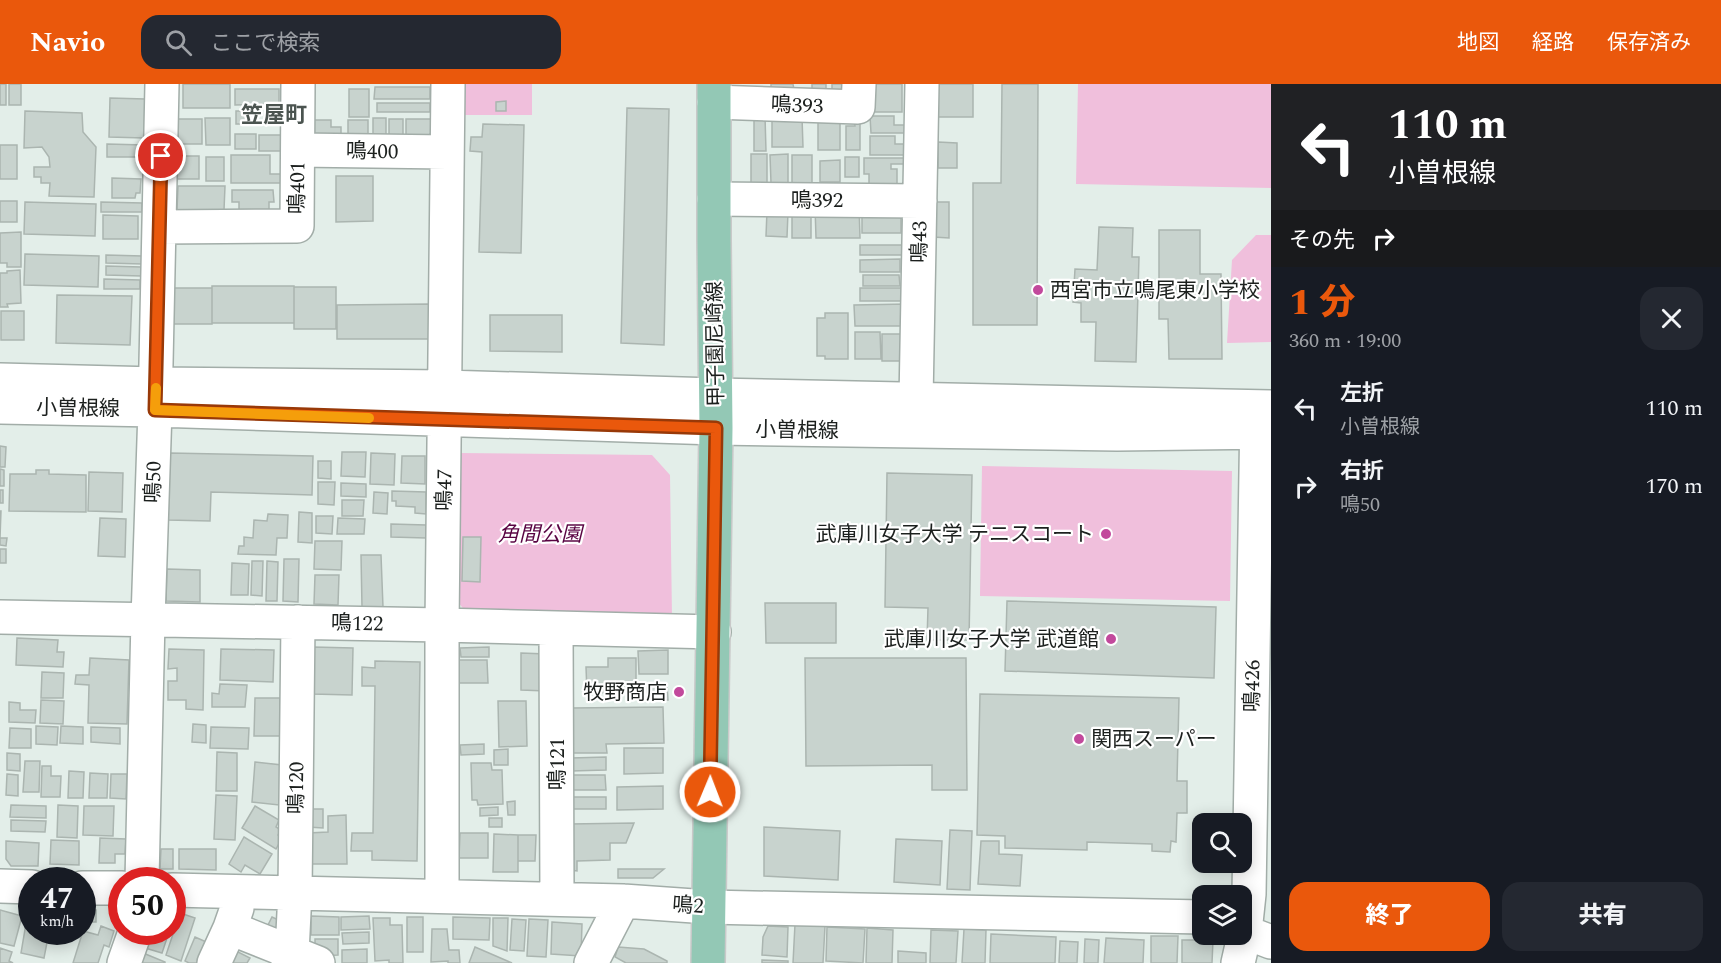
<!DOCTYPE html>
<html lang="ja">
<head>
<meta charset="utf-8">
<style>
  :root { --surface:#171b24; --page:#242831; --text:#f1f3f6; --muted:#9ea1a6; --accent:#ea580c }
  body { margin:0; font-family:Spectral,"Noto Sans JP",serif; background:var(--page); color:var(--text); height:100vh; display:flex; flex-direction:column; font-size:22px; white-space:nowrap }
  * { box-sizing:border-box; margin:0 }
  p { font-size:20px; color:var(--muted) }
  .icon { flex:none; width:33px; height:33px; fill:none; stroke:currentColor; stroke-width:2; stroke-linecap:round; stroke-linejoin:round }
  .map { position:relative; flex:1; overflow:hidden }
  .details { display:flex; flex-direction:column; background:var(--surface); width:450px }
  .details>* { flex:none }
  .banner { background:#202124; color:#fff; overflow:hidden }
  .fabs { position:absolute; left:1192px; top:729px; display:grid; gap:12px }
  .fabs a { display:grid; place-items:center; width:60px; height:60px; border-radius:12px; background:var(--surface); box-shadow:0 3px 15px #0003; font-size:30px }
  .speed { position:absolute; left:18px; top:783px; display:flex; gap:12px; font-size:30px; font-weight:700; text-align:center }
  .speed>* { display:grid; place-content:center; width:78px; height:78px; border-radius:50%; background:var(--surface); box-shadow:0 3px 15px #0003; line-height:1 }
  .speed small { font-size:15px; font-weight:400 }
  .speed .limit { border:9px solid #d22; background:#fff; color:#111 }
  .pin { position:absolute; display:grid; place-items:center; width:51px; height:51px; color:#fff; margin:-26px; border:3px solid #fff; border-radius:50%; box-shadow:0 2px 6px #0007 }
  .me { position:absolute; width:66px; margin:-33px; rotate:1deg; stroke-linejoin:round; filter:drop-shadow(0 0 4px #0008) }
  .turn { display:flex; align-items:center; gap:21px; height:126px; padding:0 18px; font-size:27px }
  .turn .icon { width:78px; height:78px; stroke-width:2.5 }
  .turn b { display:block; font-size:42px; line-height:51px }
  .then { display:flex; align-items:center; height:57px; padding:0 18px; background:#0003; gap:12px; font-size:22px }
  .round { display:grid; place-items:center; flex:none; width:63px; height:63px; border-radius:18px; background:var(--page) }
  .overview { display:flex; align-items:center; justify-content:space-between; height:102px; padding:0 18px }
  h1 { font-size:36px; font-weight:800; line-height:45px; color:var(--accent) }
  .action { display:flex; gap:12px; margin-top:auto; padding:12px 18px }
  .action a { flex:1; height:69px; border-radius:18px; background:var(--accent); color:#fff; font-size:24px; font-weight:800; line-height:69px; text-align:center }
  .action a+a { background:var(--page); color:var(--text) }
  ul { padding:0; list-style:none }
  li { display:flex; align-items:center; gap:18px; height:78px; padding:0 18px }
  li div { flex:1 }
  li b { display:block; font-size:22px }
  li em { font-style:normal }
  header { display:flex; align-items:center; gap:36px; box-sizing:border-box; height:84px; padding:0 30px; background:var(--accent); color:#fff }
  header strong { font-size:28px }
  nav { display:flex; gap:33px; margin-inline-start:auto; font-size:21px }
  .search { width:420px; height:54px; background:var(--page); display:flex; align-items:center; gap:15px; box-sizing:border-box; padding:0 21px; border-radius:18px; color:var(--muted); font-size:22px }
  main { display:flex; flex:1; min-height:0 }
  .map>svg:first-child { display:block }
  .green { fill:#f0bfdc }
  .building { fill:#c8d3ce; stroke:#abb5b0; stroke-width:1.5 }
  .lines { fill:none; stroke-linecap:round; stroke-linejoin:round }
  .minor-casing { stroke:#a2ada8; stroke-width:36 }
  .major-casing { stroke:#c9c9c9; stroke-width:36 }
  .minor { stroke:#fff; stroke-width:33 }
  .major { stroke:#93c8b5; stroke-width:33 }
  .route-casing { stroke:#983908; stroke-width:15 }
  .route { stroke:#ea580c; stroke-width:10 }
  .slow { stroke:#f59e0b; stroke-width:10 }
  .poi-dot { fill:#c2499c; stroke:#fff; stroke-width:2 }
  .labels { text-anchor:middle; stroke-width:4.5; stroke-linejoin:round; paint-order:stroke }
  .street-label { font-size:21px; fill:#1c201e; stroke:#fff }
  .poi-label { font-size:21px; fill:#1c201e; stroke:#fff; text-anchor:end }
  .park-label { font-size:21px; font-style:italic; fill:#580342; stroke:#fff }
  .neighbourhood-label { font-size:22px; font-weight:bold; fill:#4b5450; stroke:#fff }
</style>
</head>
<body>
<header>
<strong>Navio</strong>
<div class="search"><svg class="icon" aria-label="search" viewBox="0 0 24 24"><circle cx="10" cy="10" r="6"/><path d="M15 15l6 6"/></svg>ここで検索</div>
<nav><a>地図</a><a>経路</a><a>保存済み</a></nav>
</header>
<main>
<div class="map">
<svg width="1271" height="879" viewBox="0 0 1271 879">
  <rect width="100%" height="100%" fill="#e3eee9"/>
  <!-- green -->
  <path class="green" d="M465,0h67v31h-71v-27z
    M1078,0h193v104l-195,-4z
    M1256,151h15v107l-44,1 5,-83z
    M458,369l194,2 18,20 2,142 -205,-4 -10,-12z
    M982,382l250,5 -2,130 -250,-5z"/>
  <!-- building -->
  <path class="building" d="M0,0h6v21h-6z
    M9,0h12v21h-12z
    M183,0h47v24h-47z
    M771,0h22l1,6h-23z
    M812,0h14v8h-14z
    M832,0h19v9h-19z
    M869,0h33v28h-32z
    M938,0h35v33h-35z
    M1002,0h36l-1,241h-64v-142h28z
    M375,3h55v12h-56z
    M235,5h44v15l-44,1z
    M349,5h20v28h-20z
    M110,14l35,1 -1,39 -35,-1z
    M506,17v10h-10v-9z
    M377,19h53v9h-53z
    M627,24l42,1 -5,236 -43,-2z
    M25,27l57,2 1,19 13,15 -2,50 -45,-1 1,-13h-9v-6h-7v-10h16l-1,-10 -7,-10 -18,1z
    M236,27h21v13h-21z
    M854,31h6v35h-14v-24h9z
    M754,32h11l1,35h-12z
    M870,32h24v9h11v8h-34z
    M772,33h30l1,30h-31z
    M205,34h25v27h-24z
    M373,34h13v22l-13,1z
    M818,34h22v32h-22z
    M178,35h24v25h-24z
    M389,35h14v23h-14z
    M406,35h25l1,22h-26z
    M309,36h22v7h10v15l-28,-3z
    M348,36h20v22h-20z
    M483,40l41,1 -3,128 -42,-1 3,-100 -12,-1 1,-14h11z
    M235,50h21v15h-21z
    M259,51h26v16h-26z
    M870,52h25v8h9v11h-34z
    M938,58l19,1v25h-19z
    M107,60l37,1v12h-37z
    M0,61h17v34h-17z
    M751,70h16v31h-16z
    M788,70v29h-17l-1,-28z
    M231,71h39v19h12v9h-51z
    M792,71h20v29h-20z
    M177,72h22v23h-22z
    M206,73h18v24h-18z
    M845,73h14v20h-14z
    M864,74h42l1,6h-16v5h6v15h-28v-10h-5z
    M840,76v22h-20v-21z
    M336,92h37v45l-37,1z
    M112,94l29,1 -1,14h-4l-1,5h-23z
    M178,102h47l-1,24h-47z
    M232,106h41l1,12h-5v9h-30v-9h-7z
    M0,117h17v21h-17z
    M25,118l71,2 -1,32 -71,-2z
    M101,118l41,1v9h-41z
    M934,118h15v36l-16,-1z
    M815,122h44l1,32h-44z
    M811,124v30h-19v-29z
    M767,127l21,1 -1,25 -21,-1z
    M862,127h39v22h-39z
    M103,131l35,1v23h-35z
    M1099,143l34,1 -1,29h7l-3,105 -41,-1 1,-39h-15v-19l-8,-1 2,-33 22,1z
    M1159,146h41v44h21l1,85h-53l-1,-40h-9z
    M21,148v35h-14v-4h-7v-30z
    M860,161h42v10h-42z
    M25,170l74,2 -1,31 -74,-2z
    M106,171l36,1v8l-36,-1z
    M900,175v13h-40v-12z
    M106,182l35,1v9l-35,-1z
    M20,186l1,33 -14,1 1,3h-8v-34h7v-2z
    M863,191h36l1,11h-37z
    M104,195l36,1v9h-36z
    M212,202h82v37h-82z
    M294,203h42v42h-42z
    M171,204h41v36h-41z
    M860,204h48v13h-48z
    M57,211l75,1 -2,49 -74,-2z
    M429,220v35h-92v-34z
    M907,220v22h-52l-1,-21z
    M1,227h23v29h-23z
    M825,229h23v46h-23v-3h-8v-38h8z
    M490,231h72v37l-72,-1z
    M855,248h25l1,27h-26z
    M882,250h25l1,27h-26z
    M0,362l6,1 -1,20h-5z
    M342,368h24l-1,25 -24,-1z
    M170,369l143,3 -1,39 -101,-3 -1,29 -42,-1z
    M371,369l24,1 -1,31 -24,-1z
    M402,372h23v28l-24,-1z
    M318,377h13v18l-13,-1z
    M0,385l4,1v16h-4z
    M36,386h13v4l37,1v37l-77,-1 1,-37h26z
    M89,388l34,1 -1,39 -34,-1z
    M887,389l85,2 -3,165h-42l1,-32 -43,-1z
    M318,398h17l-1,23 -16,-1z
    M341,399l25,1v13l-25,-1z
    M0,406h3v13h-3z
    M392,407l34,1v22l-11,-1v-6l-19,-1v-5h-4z
    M374,408l14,1 -1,21 -14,-1z
    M342,416h22l-1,16h-21z
    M0,427h1l-1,27h7l-1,8 -6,-1z
    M299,428l13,1v30l-14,-1z
    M268,430l20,1 -1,23h-10l-1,17 -38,-1 1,-8h5v-9l9,1 1,-18 13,1z
    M316,432h17l-1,18 -16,-1z
    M100,434l26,1 -1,38 -27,-1z
    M338,434l27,1 -1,15h-27z
    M391,440l35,1v13l-35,-1z
    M463,453h18l-1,45 -18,-1z
    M315,457h27l-1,29 -27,-1z
    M0,465h6v14h-6z
    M361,471h20l2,52h-21z
    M284,475h15l-1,43 -15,-1z
    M252,477h11l-1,35 -11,-1z
    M267,477l11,1 -1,39h-11z
    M232,479l17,1 -1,31h-17z
    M167,485l33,1v32l-34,-1z
    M315,491h24l-1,30 -24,-1z
    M1007,517l209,6 -2,71 -209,-7z
    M765,519h71v40h-70z
    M17,554l41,2 -1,12h7l-1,15 -47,-2z
    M313,563l40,1 -1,47 -40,-1z
    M489,563v10h-28l-1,-9z
    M169,565l35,1 -1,60 -17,-1v-9h-18v-19h9v-13l-9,1z
    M221,565l53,1 -1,32 -53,-2z
    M668,566v24h-29l-1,-23z
    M521,569l25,1v37l-25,-1z
    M90,574l39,2 -2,64 -39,-1 1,-38 -14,-1 1,-9h13z
    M608,574h28v25h-4l1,9 -46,1 -1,-26h22z
    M805,574h161l1,132h-35v-25l-126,1z
    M458,576h29l1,23h-29z
    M375,577l45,1 -3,199 -45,-1v-9h-21l1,-18h21l2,-147h-13v-19l13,1z
    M42,588l22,1 -1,25h-22z
    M667,599l1,17h-29v-16z
    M220,600l27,1 -2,22h-33v-14l7,1z
    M980,610l199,4 -2,83h10v32h-10l-1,29 -5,-1 -1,11 -18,-1v-7l-65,-2v8l-82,-2v-12l-28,-1z
    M255,614h25v38h-26z
    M41,616l23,1 -1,23 -23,-1z
    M498,617h28l1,45 -28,1z
    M9,618l11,1v7h16l-1,13 -26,-1z
    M663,623l1,36 -58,1 1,9h-36v-45z
    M193,640l13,1v18l-14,-1z
    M36,642l22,1 -1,18 -21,-1z
    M61,642l22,1v17l-23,-1z
    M91,643l29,1v16l-29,-2z
    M211,643l38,1 -1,21 -38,-1z
    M10,644l21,1v19h-22z
    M484,660v10l-23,1 -1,-10z
    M624,664h39v25l-39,1z
    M508,665v16h-14v-15z
    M217,668l20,1v38h-21z
    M7,669l13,1v17l-13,-1z
    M606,673v13l-35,1v-13z
    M25,677h15l-1,31h-16z
    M255,678l27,3 -3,40 -27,-3z
    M471,679h20l1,7h10l1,34 -25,1 -1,-5h-5z
    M42,682h9v10h10l-1,21h-19z
    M69,687l15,1 -1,26h-15z
    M90,689l18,1 -1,24h-18z
    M7,690l11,1v21l-12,-1z
    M111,690h16l-1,25 -16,-1z
    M570,691h35l1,15h-36z
    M663,702v23l-46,1v-23z
    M216,711l21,1 -2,44 -21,-1z
    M570,713h36v12h-36z
    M515,717v14h-7l-1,-13z
    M11,721l35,1v12l-36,-1z
    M58,721l20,1 -1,32 -20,-1z
    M84,722h30l-1,30 -30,-1z
    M255,722l24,14 -3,7 5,3 -3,5 4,3 -6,11 -34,-21z
    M498,723v8l-18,1v-8z
    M309,725h14v19l-15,-1z
    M346,731l1,49h-39v-31l20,-1v-16z
    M489,734h13v9h-13z
    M11,736l35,1 -1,11 -34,-1z
    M634,739l-8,20h-16v17l-33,1v10l-7,-1v-46z
    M764,743l76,4 -2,49 -74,-4z
    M950,746l22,1 -2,59 -23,-1z
    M460,749h28v25h-29z
    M494,750l24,1v37h-25z
    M518,751h18l-1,26h-17z
    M244,753l28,17 -12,20 -15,-9 -4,7 -12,-8z
    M100,754l26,1 -1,15h-10v9h-16z
    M896,755l46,2 -2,44 -46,-3z
    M51,756l28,1v24l-29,-1z
    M6,757l33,2 -1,23h-27l-5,-7z
    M981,757h18v13l23,1 -2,31 -42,-2z
    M161,765h12v20h-13z
    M179,765h37v21l-37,-1z
    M618,785h46l-11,9h-35z
    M29,822h3v26h17l-5,26 -23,-5z
    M0,826l22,6 -8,30 -14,-3z
    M83,826h13v12h-13z
    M180,829l15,5 -14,43 -15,-6z
    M311,832l28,1v18h-28z
    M369,832l1,13 -29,1v-13z
    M272,833l11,5 -7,14 -11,-5z
    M407,833h16v35h-16z
    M453,833l37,1 -1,22 -36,-1z
    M373,834h17v7h12l1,38h-14v-3l-14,1z
    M493,834h15l-1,33 -14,-5z
    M512,835l14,1 -2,31 -14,-1z
    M529,835l19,1 -2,37 -19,-1z
    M552,838l30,2 -1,32 -30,-2z
    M795,840l30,2 -2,37h-30z
    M101,842l13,5 -5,16 -5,-2 -6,18h-25l10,-32 15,4z
    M768,842l20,1 -1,30 -25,-2 1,-18z
    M827,843l38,2 -2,34 -37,-2z
    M867,844l26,2 -1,33h-26z
    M432,845h15l2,21h10l1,13h-12v-2l-17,1z
    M964,845l22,1 -1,33h-23z
    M931,846l27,1 -2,32h-26z
    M150,848h19l-7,21 -17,-5z
    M369,848v11l-26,1 -1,-11z
    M991,850l65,3 -1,26h-65z
    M1151,852h27l-1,27h-26z
    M195,853l18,8 -7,18h-17l-4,-2z
    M1106,854l38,2 -1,23h-39z
    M315,855h23v16l-23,1z
    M1085,855l14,1 -1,23h-14z
    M1182,856h31l-1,23h-30z
    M1060,857l18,1 -1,21h-18z
    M475,863l37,16h-43z
    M618,863l26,2 23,12v2h-41l-11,-6z
    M0,864l12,4 -3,9 4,2h-13z
    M367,865v14h-25v-13z
    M236,867l14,7 -3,5h-14l-3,-1z
    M898,867l28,2v10h-28z
    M143,869l22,9v1h-25z
    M762,876l26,1v2h-26z"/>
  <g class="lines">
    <defs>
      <path id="minor" d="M714,18l144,5 1,-23
        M298,66l149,2
        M714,115l206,2
        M159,143l138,-1 1,-142
        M0,296l156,4 289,3 270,8 556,12
        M916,316l6,-316
        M0,323l155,3 561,18 401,6 154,-2
        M0,533l442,8 272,7
        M556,544l1,271
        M142,796l6,-261 7,-209 7,-326
        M0,802l32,1
        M82,804h40
        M172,806l451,11 85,6 495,10
        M442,812v-271l6,-541
        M230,844l88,35
        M1245,848l26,10
        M124,879l11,-31
        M214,879l16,-35 7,-20
        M288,879l4,-10 3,-61 3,-270
        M591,879l32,-62
        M1238,879l7,-31 4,-38 8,-482"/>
      <path id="major" d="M708,879l8,-535 -2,-188v-156"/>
    </defs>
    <!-- minor casing -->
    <use href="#minor" class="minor-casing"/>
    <!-- major casing -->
    <use href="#major" class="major-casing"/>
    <!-- minor -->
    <use href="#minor" class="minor"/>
    <!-- major -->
    <use href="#major" class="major"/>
  </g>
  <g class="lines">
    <defs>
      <path id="route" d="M161,72l-6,254 561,18 -6,364"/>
    </defs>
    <!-- route casing -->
    <use href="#route" class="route-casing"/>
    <!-- route -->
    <use href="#route" class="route"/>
    <!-- slow -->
    <path class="slow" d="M156,304l-1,22 214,8"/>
  </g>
  <!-- markers -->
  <g class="poi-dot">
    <circle cx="1038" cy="206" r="6"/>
    <circle cx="1106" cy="450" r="6"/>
    <circle cx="1111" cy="555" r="6"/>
    <circle cx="679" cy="608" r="6"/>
    <circle cx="1079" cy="655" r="6"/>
  </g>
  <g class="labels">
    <!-- street labels -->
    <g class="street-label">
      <text transform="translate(797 21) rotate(2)" y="7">鳴393</text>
      <text transform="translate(372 67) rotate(1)" y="7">鳴400</text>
      <text transform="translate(297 104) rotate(-89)" y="7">鳴401</text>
      <text x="817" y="123">鳴392</text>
      <text transform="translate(919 158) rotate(-89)" y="7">鳴43</text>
      <text transform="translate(715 260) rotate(-91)" y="7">甲子園尼崎線</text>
      <text transform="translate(78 324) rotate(1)" y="7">小曽根線</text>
      <text transform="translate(797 346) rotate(1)" y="7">小曽根線</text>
      <text transform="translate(153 398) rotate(-88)" y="7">鳴50</text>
      <text transform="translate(444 406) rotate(-89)" y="7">鳴47</text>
      <text transform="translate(357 539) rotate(1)" y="7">鳴122</text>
      <text transform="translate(1252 602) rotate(-89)" y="7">鳴426</text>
      <text transform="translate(557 680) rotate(-90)" y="7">鳴121</text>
      <text transform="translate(296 704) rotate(-89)" y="7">鳴120</text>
      <text transform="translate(688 821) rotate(4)" y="7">鳴2</text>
    </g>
    <!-- poi labels -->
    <g class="poi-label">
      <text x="1050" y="213" text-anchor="start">西宮市立鳴尾東小学校</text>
      <text x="1094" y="457">武庫川女子大学 テニスコート</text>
      <text x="1099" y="562">武庫川女子大学 武道館</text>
      <text x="667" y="615">牧野商店</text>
      <text x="1091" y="662" text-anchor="start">関西スーパー</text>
    </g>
    <!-- park labels -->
    <g class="park-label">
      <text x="540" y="457">角間公園</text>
    </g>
    <!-- neighbourhood labels -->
    <g class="neighbourhood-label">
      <text x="274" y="38">笠屋町</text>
    </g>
  </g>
</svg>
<div class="fabs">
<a><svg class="icon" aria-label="search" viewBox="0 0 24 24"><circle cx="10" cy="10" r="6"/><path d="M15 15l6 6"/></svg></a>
<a><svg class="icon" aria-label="layers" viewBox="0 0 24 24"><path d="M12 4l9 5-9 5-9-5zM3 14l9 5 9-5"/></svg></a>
</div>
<div class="speed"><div>47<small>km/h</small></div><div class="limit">50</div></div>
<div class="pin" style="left:161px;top:72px;background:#d93025"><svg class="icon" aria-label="arrive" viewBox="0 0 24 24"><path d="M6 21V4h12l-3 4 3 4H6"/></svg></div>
<svg class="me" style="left:710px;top:708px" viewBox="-20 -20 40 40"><circle r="17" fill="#ea580c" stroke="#fff" stroke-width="3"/><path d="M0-11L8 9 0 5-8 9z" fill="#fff"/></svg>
</div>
<section class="details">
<div class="banner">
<div class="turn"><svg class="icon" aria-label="left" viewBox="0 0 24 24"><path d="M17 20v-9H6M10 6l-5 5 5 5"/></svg><div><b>110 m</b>小曽根線</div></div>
<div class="then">その先<svg class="icon" aria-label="right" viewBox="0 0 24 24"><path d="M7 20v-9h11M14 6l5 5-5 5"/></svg></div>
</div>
<div class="overview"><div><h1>1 分</h1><p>360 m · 19:00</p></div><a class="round"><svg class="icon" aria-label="close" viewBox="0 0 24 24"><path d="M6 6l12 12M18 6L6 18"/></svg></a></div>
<ul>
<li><svg class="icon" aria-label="left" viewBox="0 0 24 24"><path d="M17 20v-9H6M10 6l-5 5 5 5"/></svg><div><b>左折</b><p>小曽根線</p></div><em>110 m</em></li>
<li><svg class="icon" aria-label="right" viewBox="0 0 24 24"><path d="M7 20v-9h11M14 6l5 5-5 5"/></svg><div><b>右折</b><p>鳴50</p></div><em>170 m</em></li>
</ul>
<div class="action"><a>終了</a><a>共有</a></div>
</section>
</main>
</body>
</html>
